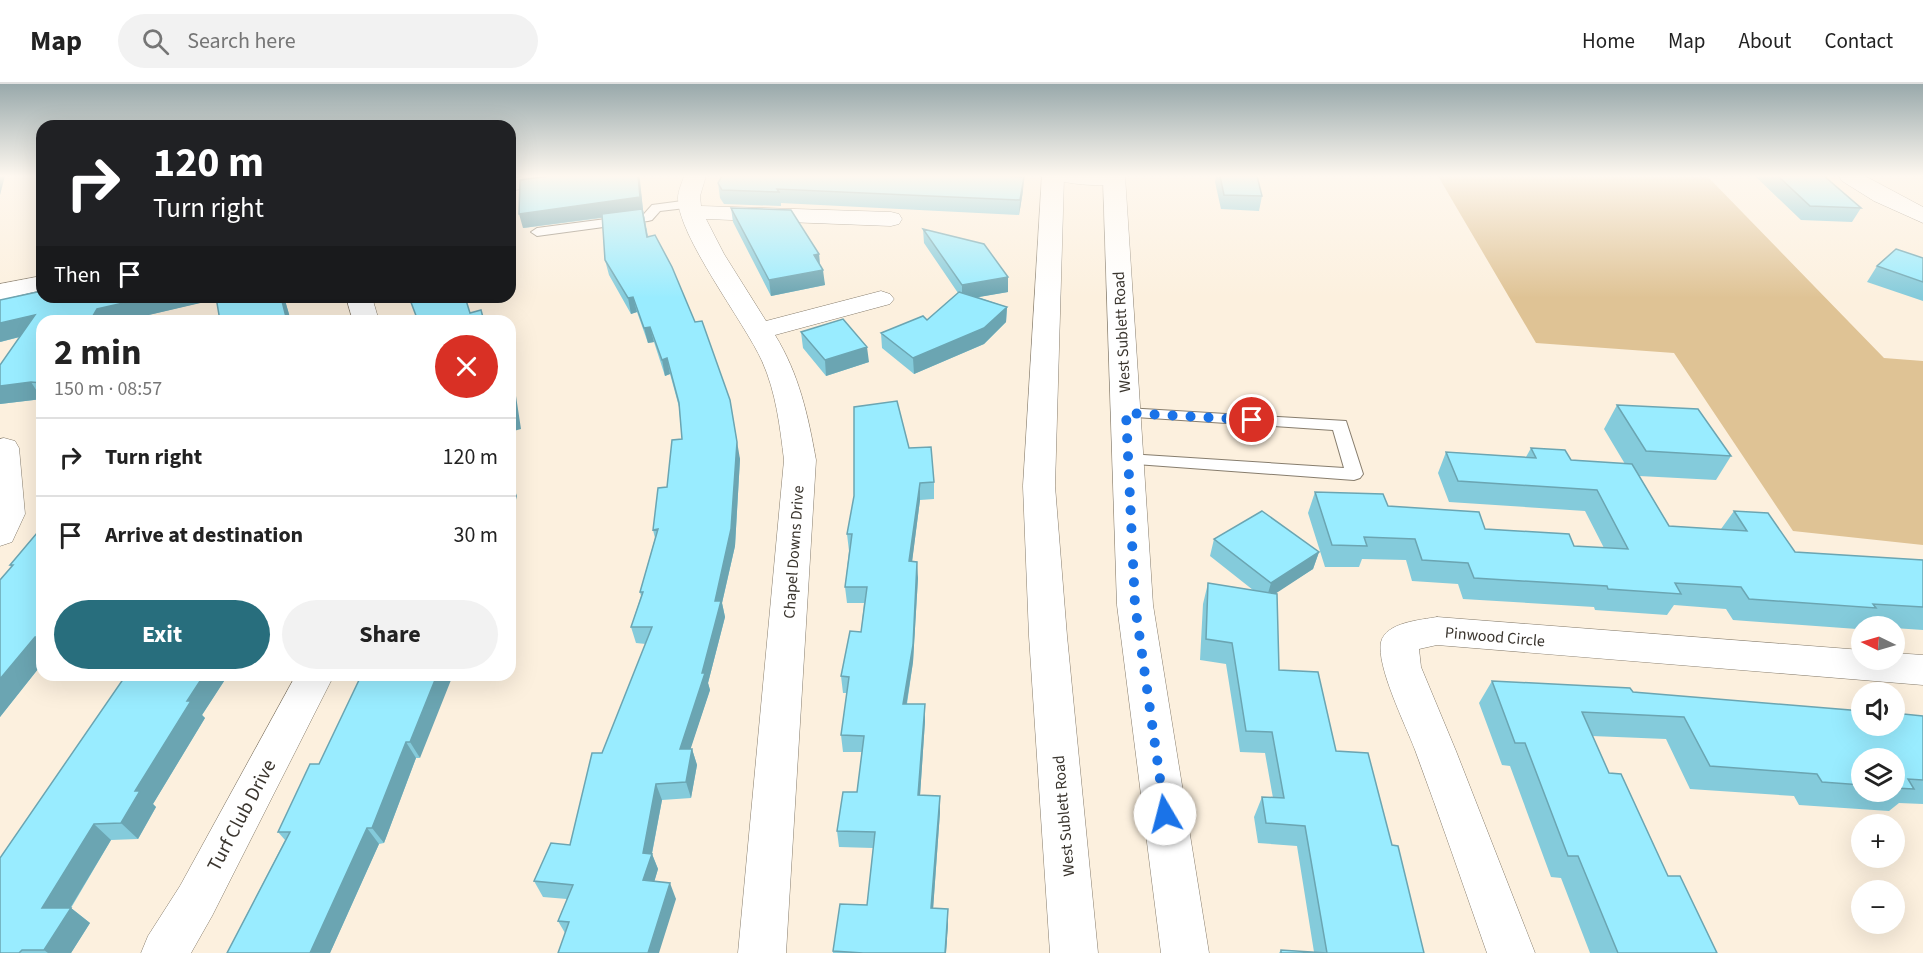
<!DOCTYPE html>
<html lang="en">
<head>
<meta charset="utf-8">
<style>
  :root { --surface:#fff; --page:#f2f2f2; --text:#222; --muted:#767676; --line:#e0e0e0; --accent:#286e7d }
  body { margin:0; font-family:"Source Sans 3",sans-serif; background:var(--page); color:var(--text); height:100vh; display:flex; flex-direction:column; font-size:22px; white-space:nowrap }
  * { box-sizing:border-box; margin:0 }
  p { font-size:20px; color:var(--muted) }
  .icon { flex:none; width:33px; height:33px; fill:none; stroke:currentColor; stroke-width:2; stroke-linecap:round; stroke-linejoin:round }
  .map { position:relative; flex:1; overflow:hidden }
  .details { position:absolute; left:36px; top:231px; width:480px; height:366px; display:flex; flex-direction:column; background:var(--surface); border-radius:18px; box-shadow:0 6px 24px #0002 }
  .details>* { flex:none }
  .hud { position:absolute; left:36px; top:36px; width:480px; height:183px; border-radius:18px; box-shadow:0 6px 24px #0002; background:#202124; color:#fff; overflow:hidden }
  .needle { width:39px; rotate:275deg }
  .fabs { position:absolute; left:1851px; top:532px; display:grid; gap:12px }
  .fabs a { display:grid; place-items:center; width:54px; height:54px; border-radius:50%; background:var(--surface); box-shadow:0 6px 24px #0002; font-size:30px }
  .pin { position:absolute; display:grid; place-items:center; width:51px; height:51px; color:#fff; margin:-26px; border:3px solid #fff; border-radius:50%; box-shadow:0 2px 6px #0007 }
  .me { position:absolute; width:66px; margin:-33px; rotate:352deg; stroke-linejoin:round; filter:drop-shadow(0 0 4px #0008) }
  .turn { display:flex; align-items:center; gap:21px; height:126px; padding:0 18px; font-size:27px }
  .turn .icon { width:78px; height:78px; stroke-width:2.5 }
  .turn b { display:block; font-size:42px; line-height:51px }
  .then { display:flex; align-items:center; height:57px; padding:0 18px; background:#0003; gap:12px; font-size:22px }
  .round { display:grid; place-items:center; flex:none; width:63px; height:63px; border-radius:32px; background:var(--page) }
  .headline { display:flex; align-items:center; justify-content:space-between; height:102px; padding:0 18px }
  h1 { font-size:36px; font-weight:700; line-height:45px }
  .primary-button { display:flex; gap:12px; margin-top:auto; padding:12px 18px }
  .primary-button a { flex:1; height:69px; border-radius:36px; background:var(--accent); color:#fff; font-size:24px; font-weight:700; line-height:69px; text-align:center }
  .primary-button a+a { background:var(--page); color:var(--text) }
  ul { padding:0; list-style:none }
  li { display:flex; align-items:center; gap:18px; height:78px; padding:0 18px; border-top:2px solid var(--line) }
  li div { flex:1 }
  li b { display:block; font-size:22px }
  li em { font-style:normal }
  header { display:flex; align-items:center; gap:36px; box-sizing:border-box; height:84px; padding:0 30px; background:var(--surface); border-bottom:2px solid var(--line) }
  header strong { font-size:28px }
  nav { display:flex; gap:33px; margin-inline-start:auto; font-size:21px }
  .search { width:420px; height:54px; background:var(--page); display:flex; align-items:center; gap:15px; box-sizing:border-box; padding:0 21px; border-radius:33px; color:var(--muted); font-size:22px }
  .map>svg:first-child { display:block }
  .green { fill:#dfc395 }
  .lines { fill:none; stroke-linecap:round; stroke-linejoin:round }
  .service-casing { stroke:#877d6d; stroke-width:2 }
  .minor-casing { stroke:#877d6d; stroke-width:1 }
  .secondary-casing { stroke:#877d6d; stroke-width:1 }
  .service { fill:#fff; fill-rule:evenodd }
  .minor { fill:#fff; fill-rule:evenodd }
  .secondary { fill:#fff; fill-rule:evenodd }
  .wall { fill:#84cbdb; fill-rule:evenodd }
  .shaded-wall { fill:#6ba5b2 }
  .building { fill:#99ecff; stroke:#6ba5b2; stroke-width:1.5 }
  .route { stroke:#1a73e8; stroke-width:10; stroke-dasharray:0 18 }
  .labels { text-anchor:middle; stroke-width:4.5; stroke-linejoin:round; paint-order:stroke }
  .street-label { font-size:16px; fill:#3a352e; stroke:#fff }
  .near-street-label { font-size:20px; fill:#3a352e; stroke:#fff }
</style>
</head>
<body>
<header>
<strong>Map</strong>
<div class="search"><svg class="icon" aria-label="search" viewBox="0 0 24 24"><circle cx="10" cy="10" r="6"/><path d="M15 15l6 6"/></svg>Search here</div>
<nav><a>Home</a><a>Map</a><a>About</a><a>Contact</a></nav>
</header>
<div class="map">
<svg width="1923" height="869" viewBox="0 0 1923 869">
  <rect width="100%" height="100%" fill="#fcf0de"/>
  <!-- green -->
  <path class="green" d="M1438,92l270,1 176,181 39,3v184l-130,-14 -119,-178 -138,-10z"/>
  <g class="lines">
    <defs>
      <path id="service" d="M690,116l4,1v6l-34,4 -8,9 -4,1 -111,15 -6,-4 6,-4 107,-14 8,-9z
        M1126,324l220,13 17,53 -3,4 -6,2 -232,-17 -2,-4 2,-4 6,-1 216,14 -11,-38 -213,-14 -2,-3z"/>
      <path id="minor" d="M524,92h50l-3,5 -8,1 -53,9v-12z
        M684,92h22l-6,20 1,10 190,6 8,2 3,5 -3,5 -8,2 -185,-7 18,35 42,67 115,-30 9,3 4,5 -4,5 -115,31c24,39 33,80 41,125l-30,493h-48l46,-493c-4,-33 -8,-68 -22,-99 -17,-38 -85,-126 -84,-163 0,-7 4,-15 6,-22z
        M1057,92h66l2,2 -3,5c-18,4 -44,2 -62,-2z
        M1839,92h26l58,31v16l-49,-22 -32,-20z
        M42,192v14l-42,10v-16z
        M346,213h26l7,24h-26z
        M4,354l11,3 4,7 6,66 -13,28 -12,4v-107z
        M1437,533l425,33v10h32v-7l29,2v30l-486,-40 -18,4 2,18 35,84 79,202h-48c-24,-68 -47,-136 -72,-203 -9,-24 -39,-84 -34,-108 5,-20 40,-22 56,-25z
        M296,591h38l-122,241 -21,37h-50l7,-17 32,-50z"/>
      <path id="secondary" d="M1042,92h22l-9,310 12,150 31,317h-48l-21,-317 -6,-150z
        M1103,92h22l28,429 56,348h-48l-44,-348z"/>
    </defs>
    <!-- service casing -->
    <use href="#service" class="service-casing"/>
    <!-- minor casing -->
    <use href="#minor" class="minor-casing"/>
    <!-- secondary casing -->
    <use href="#secondary" class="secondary-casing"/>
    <!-- service -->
    <use href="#service" class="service"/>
    <!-- minor -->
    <use href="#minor" class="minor"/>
    <!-- secondary -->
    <use href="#secondary" class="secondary"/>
  </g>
  <!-- wall -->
  <path class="wall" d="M550,92h89l4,34 5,26 92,223 -5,87 -13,57 3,14 -17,66 2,7 -20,59h2l5,16 -6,33 -29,2 -10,54 6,15 -4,13 22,17 -111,34 -7,-12 9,-22 -24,-2 -9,-16 36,-36 32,-92 44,-109 -10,-1 -5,-16 10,-31 -1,-4 15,-54 -2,-8 29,-91 -3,-32 -9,-33 -5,2 -11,-34 -6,1 -11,-31 -6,2 -22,-39 -4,-15 -3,-42 -79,10z
    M1216,92h41l5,20 -3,15 -38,-2 -6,-27z
    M1755,92h69l37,32 -9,14 -51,-2z
    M718,99l305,8 -4,24 -238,-12v3l-57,-2 -4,-6z
    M731,124l88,46 1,11 5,20 -54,11 -38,-74z
    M923,145l85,48v15l-30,5 29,10 -1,15 -22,22 -70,30 -32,-26 -1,-15 46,-13 31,-27 -34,-50z
    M1923,174v43l-56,-19 10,-16z
    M42,213h242l7,24 -75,-22 -93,22h-81v78l-42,5 20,-67 -20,5z
    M801,248l68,30 -43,14 -23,-28z
    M1617,321l114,51 -15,24 -77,-4 30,50 52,3 13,-18 61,41 128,8v70l-29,-2v-1l-35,-1 -2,3 -124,-9 -7,-11 -52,-4 -7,10 -72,-5 -1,-3 -131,-8 -5,-15 -46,-3 -6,-21 -44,-1 -3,8h-34l-17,-54 7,-21 73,14 97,23 89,17 30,2 -19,-37 -136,-9 -11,-29 8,-21 80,5 5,-9 40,12 54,4 -21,-35z
    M909,364l25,34v17l-14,1 -8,61 6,17 -5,84 -6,42 18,17 -5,74 20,1v16l-7,97h15v15l-2,29h-113v-2l34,-46 6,-57 -34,-1 -2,-16 20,-39 5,-40h-19l-2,-17 6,-42h-4l-2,-17 20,-44 3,-29h-17l-2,-16 4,-36 -2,-17z
    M42,443v137l-42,53v-137l11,-13 -1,-2z
    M1214,455l105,13 -6,17 -38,24 4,77 57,81 56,94 32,108h-145l2,-3 33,2 -17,-106 -39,-3 -4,-26 8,-20 11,1 -8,-45 -25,-1 -14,-88 -26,-4 3,-56 5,-21 45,7 -43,-34z
    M126,591h102l-26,40 3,3 -52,86 3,3 -18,32 -27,1 -40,68 19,15 -19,30h-71z
    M383,594l37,80h-4l-32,85 -5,1 -49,109h-103l58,-113 -7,-8 41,-68z
    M1492,597l431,35v88l-24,-1 -10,8 -90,-6 -5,-9 -104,-7 -24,-50 -74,-3 17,37 59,103 49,77h-127l-29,-75 -10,-1 -41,-111 -8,-1 -23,-62zM1862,675h32v33h-32z"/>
  <!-- shaded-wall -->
  <path class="shaded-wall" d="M0,92h5l-5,19z
    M638,92h1l1,4 3,30 7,41 -7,-39 -120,16 -4,-14z
    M1024,93l-1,14 -4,24 1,-15z
    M819,170l1,15 -6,-14z
    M823,186l2,15 -54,11 -2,-16z
    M1008,193v15l-46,8v-15z
    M150,213h71l1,1 -99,23h-33l7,-12z
    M281,213h3l7,24h-4z
    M633,213l4,15 -6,2 -3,-16z
    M1007,223l-1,15 -22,22 -70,30 -1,-16z
    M35,231l7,16 -42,11v-19z
    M650,243l4,15 -6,1 -4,-15z
    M867,263l2,15 -43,14 -1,-16z
    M667,274l3,16 -5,2 -3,-16z
    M510,295l6,17 5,33 -11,3z
    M31,298l11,17 -42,5v-18z
    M730,316l10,59 -5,87 -13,57 3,14 -17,66 2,7 -25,76 -5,-17 22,-76z
    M511,396l6,16 -7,26v-39z
    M920,399v17l-10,78 -1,-17z
    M1319,468l-6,17 -47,31 5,-17z
    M917,478l1,16 -5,84 -9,58 -1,-16z
    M35,553l7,8v19l-42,53v-38z
    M204,591h24l-26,40 3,3 -52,86 3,3 -18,32 -17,-16 14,-32 52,-90z
    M437,591h16l-33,83 -10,-16z
    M925,620v17l-6,90 -1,-16z
    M406,658l10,16 -32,85 -12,-15z
    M692,665l5,16 -6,33 -5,-16z
    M656,700l6,16 -11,58 1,-4 6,15 -8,27 -7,-16v-27z
    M940,712v16l-8,112 -1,-16z
    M94,740l17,16 -48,80 8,-12 19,15 -19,30h-23l-4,-3 -2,-42z
    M367,744l12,16 -49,109h-20z
    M670,799l6,16 -17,54h-11z
    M948,825v15l-2,29h-1z"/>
  <!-- building -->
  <path class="building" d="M550,92h88l2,21 -121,17 1,-34z
    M722,92h282l20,1 -4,23 -243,-11 2,3 -57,-2 -4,-7z
    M1220,92h37l5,20 -38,-1z
    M1778,92h46l37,32 -51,-2z
    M731,124l60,2 28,44 -5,1 9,15 -54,10z
    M642,125l5,28 8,-2 17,32 23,55 7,-1 28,79 7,42 -6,87 -16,72h6l-19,72h3l-25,76h12l-6,33 -30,2 -13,69 9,1 -9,26 27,3 -22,70h-90l11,-31 -11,-1 15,-36 -39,-4 17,-38 19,2 22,-92h10l50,-126h-21l12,-35h-3l18,-63 -5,1 5,-42 9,-1 5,-47 10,-1 -3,-36 -12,-45 -5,2 -12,-33 -6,1 -11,-31 -5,1 -23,-38 -3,-46z
    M923,145l61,15 24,33 -46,8z
    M1896,165l27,9v24l-46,-16z
    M42,207v6h108l-53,12 -7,12h-48v62l-11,-1 -31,4v-21l35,-50 -35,8v-23z
    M959,208l48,15 -23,21 -71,30 -32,-25 42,-17 4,4z
    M216,213h65l6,24h-67z
    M409,213h56l5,16 11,-3 3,11h-66z
    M843,235l24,28 -42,13 -24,-28z
    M510,295l5,34 -5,1z
    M897,317l12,47 22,-1 3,35 -14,1 -11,78 8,1 -4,83 -10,59h22l-7,91 22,1 -9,112 17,1 -3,44h-82l-30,-2 7,-47 27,1 8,-73 -38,-1 6,-39h14l7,-56 -23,-1 8,-58 -8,-1 9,-45 11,1 6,-45h-22l7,-53h-5l7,-38v-89z
    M1617,321l81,4 33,47 -85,-5z
    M1531,364l34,2 6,10 61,4 37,62 78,5 -13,-20 34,2 27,39 128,8v47l-50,-3 3,4 -127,-9 -8,-12 -66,-4 6,11 -73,-5 -1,-3 -133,-8 -6,-15 -46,-3 -7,-21 -51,-2 3,9 -35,-1 -17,-53 68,2 5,12 91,6 6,17 84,5 5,12 54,3 -31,-59 -139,-9 -12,-29 90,6z
    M1262,427l57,41 -48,31 -57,-44z
    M42,443v110h-7l-35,42v-99l13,-15h-3z
    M1208,499l69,11 2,76 39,2 18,79 32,2 24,92 6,1 26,107h-143v-3l46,3 -22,-127 -39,-3 -4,-26 22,1 -12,-66 -26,-1 -14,-88 -26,-4z
    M126,591h78l-17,26h4l-56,90h5l-19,32 -27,1 -52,84h29l-27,42h-22l-3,3h-19v-95z
    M384,591h53l-27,67h-4l-34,86h-5l-57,125h-83l63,-121h-12l32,-68h9l41,-86h23z
    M1492,597l138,7 3,4 229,19v15h32v-13l29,3v64l-15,-1 6,10 -20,-1v-29h-32v26l-40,-3 -5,-8 -107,-8 -26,-49 -102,-5 27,61 12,1 47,102h12l37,77h-99l-40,-97h-10l-43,-113h-10z"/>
  <!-- sky -->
  <linearGradient id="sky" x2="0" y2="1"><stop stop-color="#99a9ab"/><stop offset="0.43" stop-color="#fef8f0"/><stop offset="1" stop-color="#fef8f0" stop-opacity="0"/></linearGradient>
  <rect width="1923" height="214" fill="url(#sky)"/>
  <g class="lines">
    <!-- route -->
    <path class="route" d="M1165,730l-30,-209 -9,-192 126,7"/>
  </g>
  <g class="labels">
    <!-- street labels -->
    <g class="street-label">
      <text transform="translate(1121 248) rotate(-93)" y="6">West Sublett Road</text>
      <text transform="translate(793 468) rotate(-86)" y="6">Chapel Downs Drive</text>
      <text transform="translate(1495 552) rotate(5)" y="6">Pinwood Circle</text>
      <text transform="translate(1063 732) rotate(-95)" y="6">West Sublett Road</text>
    </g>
    <!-- near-street labels -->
    <g class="near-street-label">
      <text transform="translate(241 731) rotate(-62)" y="7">Turf Club Drive</text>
    </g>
  </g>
</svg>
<div class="fabs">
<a><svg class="needle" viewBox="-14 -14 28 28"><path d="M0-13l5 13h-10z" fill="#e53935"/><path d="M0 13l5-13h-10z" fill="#767676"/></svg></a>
<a><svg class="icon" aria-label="sound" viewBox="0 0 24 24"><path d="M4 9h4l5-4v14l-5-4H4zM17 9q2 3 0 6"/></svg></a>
<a><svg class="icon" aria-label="layers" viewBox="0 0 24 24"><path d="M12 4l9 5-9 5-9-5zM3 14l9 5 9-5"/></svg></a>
<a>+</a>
<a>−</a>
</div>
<div class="pin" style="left:1252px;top:336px;background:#d93025"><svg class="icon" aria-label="arrive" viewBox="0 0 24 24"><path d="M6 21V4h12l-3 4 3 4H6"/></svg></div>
<svg class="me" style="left:1165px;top:730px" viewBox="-20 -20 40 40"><circle r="19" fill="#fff"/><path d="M0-13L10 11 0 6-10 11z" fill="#1a73e8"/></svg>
<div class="hud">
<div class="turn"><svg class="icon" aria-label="right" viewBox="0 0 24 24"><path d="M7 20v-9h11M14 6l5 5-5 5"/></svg><div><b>120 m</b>Turn right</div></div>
<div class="then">Then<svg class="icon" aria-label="arrive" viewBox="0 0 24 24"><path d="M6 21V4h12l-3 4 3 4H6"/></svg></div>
</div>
<section class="details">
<div class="headline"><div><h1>2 min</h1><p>150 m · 08:57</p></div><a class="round" style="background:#d93025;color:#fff"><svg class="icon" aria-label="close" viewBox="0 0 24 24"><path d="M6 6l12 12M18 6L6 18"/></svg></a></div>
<ul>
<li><svg class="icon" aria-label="right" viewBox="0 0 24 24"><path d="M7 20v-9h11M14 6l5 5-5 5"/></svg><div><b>Turn right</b></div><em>120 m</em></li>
<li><svg class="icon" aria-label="arrive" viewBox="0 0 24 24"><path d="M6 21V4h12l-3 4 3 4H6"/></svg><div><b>Arrive at destination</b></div><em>30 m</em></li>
</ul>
<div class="primary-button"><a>Exit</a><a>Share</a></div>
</section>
</div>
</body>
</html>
